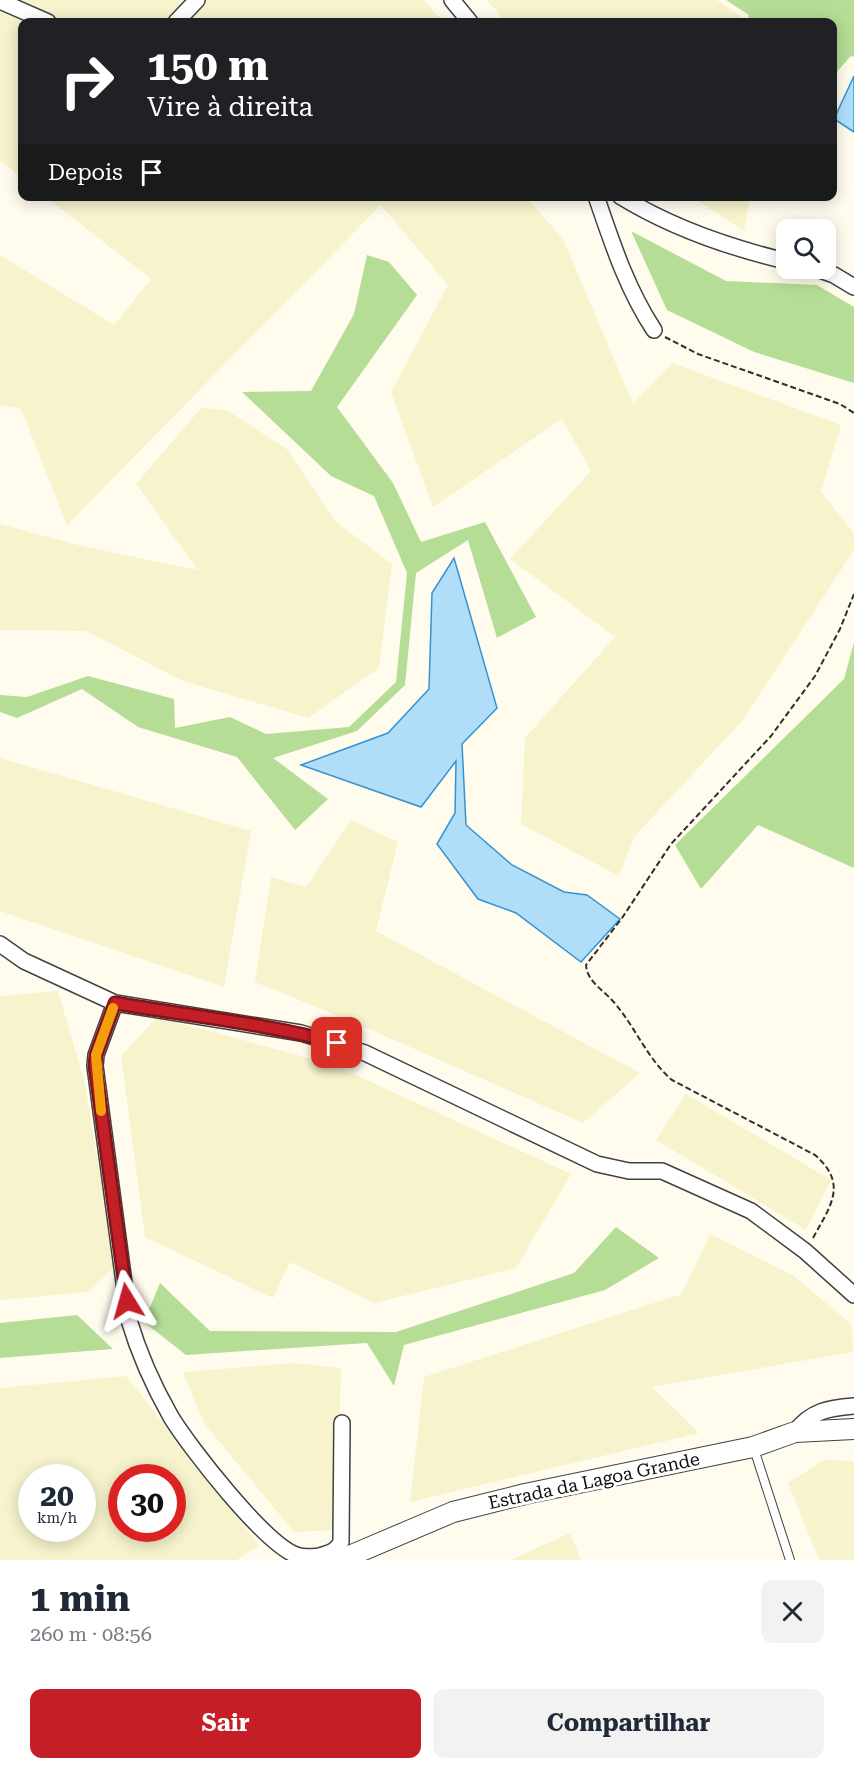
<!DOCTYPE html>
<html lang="pt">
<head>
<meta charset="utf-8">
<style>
  :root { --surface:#fff; --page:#f2f2f3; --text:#1f2937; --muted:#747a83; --accent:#c41f27 }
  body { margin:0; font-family:"Roboto Serif",serif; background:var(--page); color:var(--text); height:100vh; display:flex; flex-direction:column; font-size:22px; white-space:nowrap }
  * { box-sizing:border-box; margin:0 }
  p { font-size:20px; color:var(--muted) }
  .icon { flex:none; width:33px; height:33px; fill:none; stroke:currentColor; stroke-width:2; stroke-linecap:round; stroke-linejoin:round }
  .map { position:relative; height:1560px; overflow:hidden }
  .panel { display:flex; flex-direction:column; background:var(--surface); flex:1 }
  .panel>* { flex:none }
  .top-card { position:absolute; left:18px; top:18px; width:819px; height:183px; border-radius:12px; box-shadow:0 3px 15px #0003; background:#202124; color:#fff; overflow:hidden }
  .controls { position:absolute; left:776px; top:219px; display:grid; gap:12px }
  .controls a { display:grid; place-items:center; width:60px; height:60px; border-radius:12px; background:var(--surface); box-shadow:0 3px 15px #0003; font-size:30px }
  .speed { position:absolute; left:18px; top:1464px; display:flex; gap:12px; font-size:30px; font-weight:700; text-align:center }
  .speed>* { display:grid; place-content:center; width:78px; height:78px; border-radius:50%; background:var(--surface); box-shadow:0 3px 15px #0003; line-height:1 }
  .speed small { font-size:15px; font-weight:400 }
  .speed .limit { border:9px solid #d22; background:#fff; color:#111 }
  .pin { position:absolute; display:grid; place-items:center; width:51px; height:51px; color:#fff; margin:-26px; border-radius:12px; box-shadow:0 3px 9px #0006 }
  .me { position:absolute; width:66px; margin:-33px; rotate:352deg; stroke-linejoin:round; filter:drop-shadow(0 0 4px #0008) }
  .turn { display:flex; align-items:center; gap:21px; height:126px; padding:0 30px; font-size:27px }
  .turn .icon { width:78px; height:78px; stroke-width:2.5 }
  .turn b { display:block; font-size:42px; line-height:51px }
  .then { display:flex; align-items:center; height:57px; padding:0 30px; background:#0003; gap:12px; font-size:22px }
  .round { display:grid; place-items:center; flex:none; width:63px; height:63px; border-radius:12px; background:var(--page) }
  .overview { display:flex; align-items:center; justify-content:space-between; height:102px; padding:0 30px }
  h1 { font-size:36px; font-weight:700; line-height:45px }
  .primary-button { display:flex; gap:12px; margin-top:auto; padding:12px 30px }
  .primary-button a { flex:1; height:69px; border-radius:12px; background:var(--accent); color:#fff; font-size:24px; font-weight:700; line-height:69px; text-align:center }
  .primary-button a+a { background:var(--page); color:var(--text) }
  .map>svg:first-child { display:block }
  .farmland { fill:#f6f3cd; fill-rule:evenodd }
  .forest { fill:#b5dd95 }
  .water { fill:#b0def9; stroke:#3493d3; stroke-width:1.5 }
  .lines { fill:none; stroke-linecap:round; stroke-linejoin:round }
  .service-casing { stroke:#414141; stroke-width:10 }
  .minor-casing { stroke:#414141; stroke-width:18 }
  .tertiary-casing { stroke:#414141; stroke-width:22 }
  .path { stroke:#303030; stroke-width:2; stroke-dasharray:6 3; stroke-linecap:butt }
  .service { stroke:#fff; stroke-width:8 }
  .minor { stroke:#fff; stroke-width:15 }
  .tertiary { stroke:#fff; stroke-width:20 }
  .route-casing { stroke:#7f1419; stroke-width:15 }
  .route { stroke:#c41f27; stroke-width:10 }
  .slow { stroke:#f59e0b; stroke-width:10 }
  .labels { text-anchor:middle; stroke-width:6; stroke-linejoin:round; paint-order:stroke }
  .street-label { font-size:18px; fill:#0e0e0e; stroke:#fff }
</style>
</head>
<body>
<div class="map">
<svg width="854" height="1560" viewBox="0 0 854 1560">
  <rect width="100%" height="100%" fill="#fffcee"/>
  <!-- farmland -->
  <path class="farmland" d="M0,0h424l19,22h-421v156l-22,-17z
    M487,0h230l26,18 -2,4h-235z
    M46,197h480l37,42 70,165 39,-41 169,62 -20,67 33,41v17l-112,171 -108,116 -15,39 -98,-52 4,-86 90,-101 -105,-78 81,-88 -29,-52 -129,88 -42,-115 57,-107 -67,-80 -314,320 -46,-116 -21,-4v-150l114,70 37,-46z
    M692,197h58l-6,34z
    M201,408l26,2 61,40 47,71 57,43 -13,104 -71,50 -125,-37 -97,-50 -86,-1v-106l86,23 112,23 -62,-86z
    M0,758l251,73 -27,156 -224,-76z
    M351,820l47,22 -22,89 264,142 -57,50 -230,-101 -98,-40 16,-105 35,10z
    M58,991l27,93 30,182 -26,26 -89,8v-304z
    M157,1017l177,48 237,109 -55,94 -142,35 -84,-41 -17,36 -128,-61 -24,-181z
    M686,1094l145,86 -25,50 -150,-90z
    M710,1234l84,42 58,49 1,27 -201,35 47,46 -289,69 14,-125 258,-83z
    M295,1363l46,5 -4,162 -43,2 -90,-109 -21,-51z
    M126,1376l133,169 -22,15h-237v-172zM32,1478h50v50h-50zM122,1478h50v50h-50z
    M824,1460l30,1v99h-35l-31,-77z
    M570,1533l11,27h-71z"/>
  <!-- forest -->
  <path class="forest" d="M726,0h128v57l-3,-1 -18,20 -1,-54h-85l2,-7z
    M631,231l95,50 91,4 37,22v76l-100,-31 -87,-42z
    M367,255l22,7 28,33 -80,112 56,76 28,59 64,-20 51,95 -39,21 -29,-98 -52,33 -11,112 -48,46 -84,27 55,41 -33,31 -58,-73 -99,-30 -56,-38 -65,29 -17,-6v-17l27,2 61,-21 86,23 1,29 55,-11 36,17 83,-7 47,-45 11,-109 -33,-77 -43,-20 -89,-84 69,-1 43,-77z
    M854,642v226l-96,-43 -57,64 -26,-44 169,-166z
    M616,1227l43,31 -54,32 -201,55 -10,41 -27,-43 -181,12 -42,-33 16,-39 50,48 186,1 178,-59z
    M77,1315l36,34 -113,9v-35z"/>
  <!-- water -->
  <path class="water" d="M854,76v56l-20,-13z
    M454,558l43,150 -35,36 4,81 46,40 52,27 23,3 33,24 -39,43 -65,-49 -38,-14 -41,-55 18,-31 1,-52 -35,46 -120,-42 87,-32 41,-44 3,-96z"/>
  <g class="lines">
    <defs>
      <path id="service" d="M754,1449l36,111"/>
      <path id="minor" d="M452,0l18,22
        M0,1l48,21
        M176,22l21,-22
        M596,196c16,47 31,93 58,134
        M620,196c52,32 107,51 166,65
        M814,268l20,7 20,12
        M0,944l24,17 91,42 186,30 64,20 232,111 32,7h33l89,40 54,40 49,44
        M115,1003l-19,52 -1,11 34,254c10,34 25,67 42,97 19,31 93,126 125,138 8,3 15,2 23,1 10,-3 17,-4 22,-14l1,-119
        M795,1432c16,-21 33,-24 59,-26"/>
      <path id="tertiary" d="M340,1560l113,-48 72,-18 228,-47 42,-15 59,-3"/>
    </defs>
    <!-- service casing -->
    <use href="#service" class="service-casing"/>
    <!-- minor casing -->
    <use href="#minor" class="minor-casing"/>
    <!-- tertiary casing -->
    <use href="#tertiary" class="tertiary-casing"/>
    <!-- path -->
    <path class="path" d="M665,337l33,17 142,50 14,9
      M813,1238c18,-33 35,-54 2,-83l-143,-75c-26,-22 -38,-57 -62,-82 -10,-10 -23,-18 -24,-33l36,-47 49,-74 100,-108 44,-60 25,-47 14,-35"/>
    <!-- service -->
    <use href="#service" class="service"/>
    <!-- minor -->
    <use href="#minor" class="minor"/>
    <!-- tertiary -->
    <use href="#tertiary" class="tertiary"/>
  </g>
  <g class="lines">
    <defs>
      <path id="route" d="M127,1301l-32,-235 1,-11 19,-52c74,13 149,20 222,40"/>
    </defs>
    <!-- route casing -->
    <use href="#route" class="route-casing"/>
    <!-- route -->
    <use href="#route" class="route"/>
    <!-- slow -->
    <path class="slow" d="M101,1111l-5,-56 17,-47"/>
  </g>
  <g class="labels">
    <!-- street labels -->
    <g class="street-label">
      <text transform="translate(594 1481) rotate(-12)" y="6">Estrada da Lagoa Grande</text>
    </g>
  </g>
</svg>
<div class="controls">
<a><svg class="icon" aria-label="search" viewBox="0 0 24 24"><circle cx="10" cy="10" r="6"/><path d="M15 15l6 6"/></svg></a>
</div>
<div class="speed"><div>20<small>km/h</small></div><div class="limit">30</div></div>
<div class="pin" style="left:337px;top:1043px;background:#d93025"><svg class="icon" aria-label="arrive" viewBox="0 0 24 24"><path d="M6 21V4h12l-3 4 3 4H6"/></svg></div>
<svg class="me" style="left:127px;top:1301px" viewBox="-20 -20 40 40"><path d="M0-17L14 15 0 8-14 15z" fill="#c41f27" stroke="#fff" stroke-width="4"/></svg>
<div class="top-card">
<div class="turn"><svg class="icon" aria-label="right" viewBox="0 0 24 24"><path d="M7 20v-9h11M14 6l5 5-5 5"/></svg><div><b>150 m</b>Vire à direita</div></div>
<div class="then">Depois<svg class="icon" aria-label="arrive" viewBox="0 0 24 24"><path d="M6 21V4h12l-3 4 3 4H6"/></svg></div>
</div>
</div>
<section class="panel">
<div class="overview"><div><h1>1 min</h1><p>260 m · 08:56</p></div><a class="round"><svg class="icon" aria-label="close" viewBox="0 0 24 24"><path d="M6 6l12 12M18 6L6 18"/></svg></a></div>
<div class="primary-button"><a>Sair</a><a>Compartilhar</a></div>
</section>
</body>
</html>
